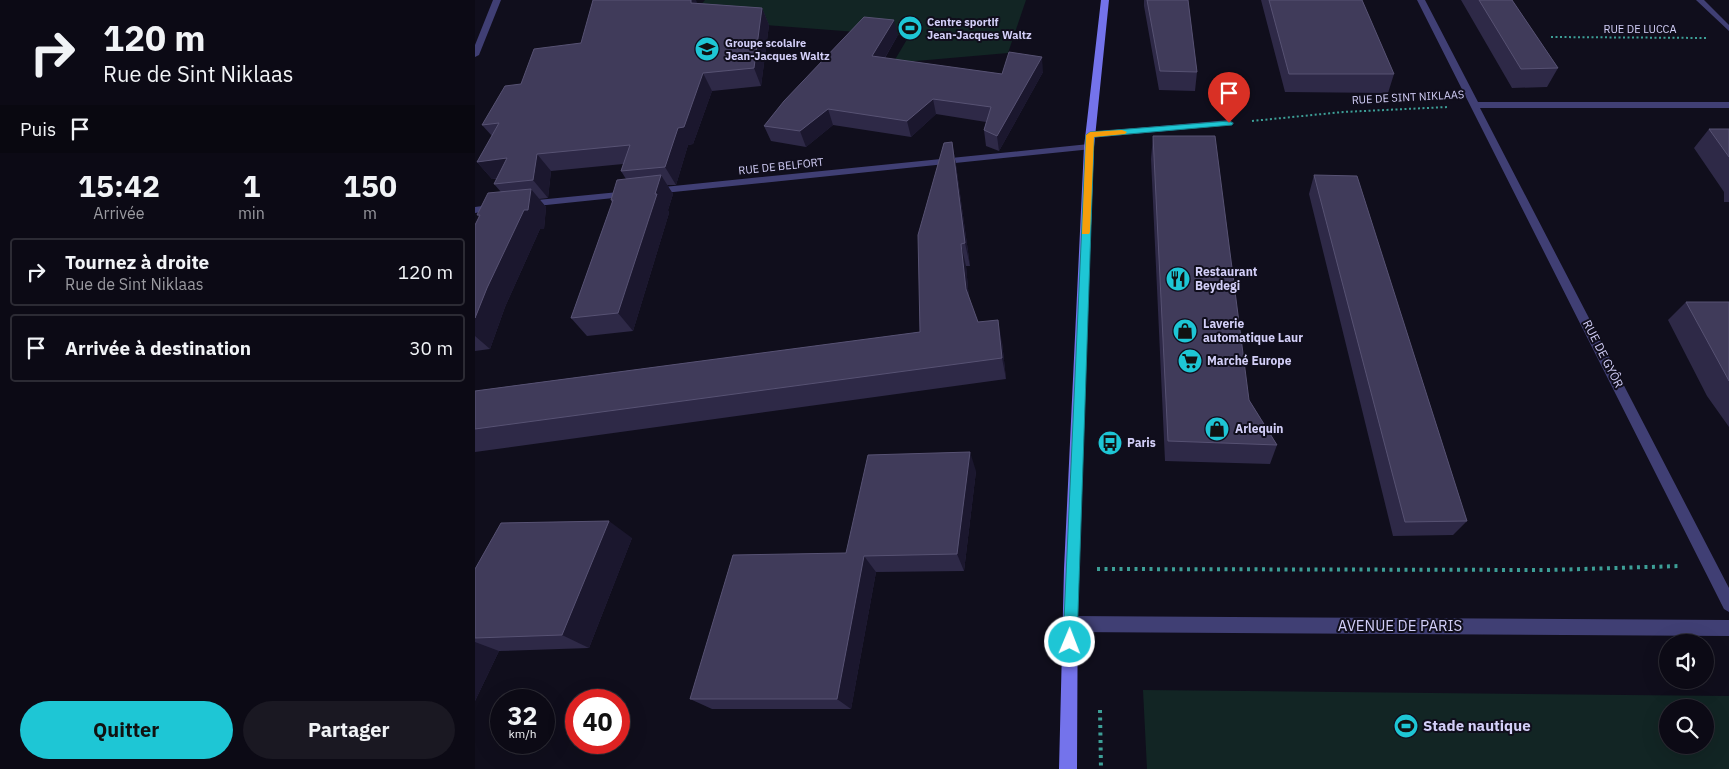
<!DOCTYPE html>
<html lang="fr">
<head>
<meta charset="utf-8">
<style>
  :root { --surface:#0c0a15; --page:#1a1822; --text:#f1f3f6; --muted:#9a9aa0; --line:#2c2b34; --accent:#1ec6d5 }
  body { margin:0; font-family:"IBM Plex Sans",sans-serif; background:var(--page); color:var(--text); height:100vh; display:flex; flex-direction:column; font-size:19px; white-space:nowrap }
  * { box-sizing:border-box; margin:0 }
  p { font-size:16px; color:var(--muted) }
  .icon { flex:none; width:28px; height:28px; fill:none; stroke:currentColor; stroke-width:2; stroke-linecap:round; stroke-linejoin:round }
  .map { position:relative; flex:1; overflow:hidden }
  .drawer { display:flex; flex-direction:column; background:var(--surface); width:475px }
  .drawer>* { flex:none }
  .guide { background:#0c0a15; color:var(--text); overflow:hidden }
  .buttons { position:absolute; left:1184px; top:634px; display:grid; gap:10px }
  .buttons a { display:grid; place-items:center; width:55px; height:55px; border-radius:50%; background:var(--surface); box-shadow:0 5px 20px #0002,0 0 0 1px var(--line); font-size:25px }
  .speed { position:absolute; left:15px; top:689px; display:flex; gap:10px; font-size:25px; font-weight:700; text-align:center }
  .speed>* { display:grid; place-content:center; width:65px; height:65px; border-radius:50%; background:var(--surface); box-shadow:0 5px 20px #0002,0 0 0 1px var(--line); line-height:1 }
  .speed small { font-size:12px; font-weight:400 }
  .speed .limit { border:8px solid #d22; background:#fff; color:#111 }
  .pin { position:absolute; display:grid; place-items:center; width:42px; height:42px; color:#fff; margin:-51px -21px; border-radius:50% 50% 50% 0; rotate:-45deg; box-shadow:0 0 5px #0007 }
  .pin .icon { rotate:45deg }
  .me { position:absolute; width:55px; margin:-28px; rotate:1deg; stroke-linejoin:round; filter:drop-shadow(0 0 4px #0008) }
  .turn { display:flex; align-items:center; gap:18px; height:105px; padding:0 20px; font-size:22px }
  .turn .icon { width:65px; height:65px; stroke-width:2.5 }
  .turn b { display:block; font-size:35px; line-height:42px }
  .then { display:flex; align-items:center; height:48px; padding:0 20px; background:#0003; gap:10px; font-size:19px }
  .eta { display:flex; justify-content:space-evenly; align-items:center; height:85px; text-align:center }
  .eta b { font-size:30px; font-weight:800; line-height:35px }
  .action { display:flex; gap:10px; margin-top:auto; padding:10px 20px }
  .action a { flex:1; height:58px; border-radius:30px; background:var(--accent); color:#111; font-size:20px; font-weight:800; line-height:58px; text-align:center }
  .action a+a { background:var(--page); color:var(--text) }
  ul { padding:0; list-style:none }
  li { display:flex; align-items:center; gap:15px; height:68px; margin:0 10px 8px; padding:0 10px; border:2px solid var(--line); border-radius:5px }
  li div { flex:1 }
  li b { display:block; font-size:19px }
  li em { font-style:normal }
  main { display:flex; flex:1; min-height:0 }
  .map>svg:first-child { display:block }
  .green { fill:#122524; fill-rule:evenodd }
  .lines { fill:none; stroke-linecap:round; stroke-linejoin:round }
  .path-far1 { stroke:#3d9f97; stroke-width:2; stroke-dasharray:2 2.5; stroke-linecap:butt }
  .path { stroke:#3d9f97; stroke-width:4; stroke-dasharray:3 4.5; stroke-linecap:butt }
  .lane { fill:#403f74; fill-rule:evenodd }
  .street { fill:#403f74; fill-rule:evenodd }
  .secondary { fill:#7473eb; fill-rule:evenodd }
  .wall { fill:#2e2947 }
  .shaded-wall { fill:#1b172e }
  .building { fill:#403b5a; stroke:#575273 }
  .route { fill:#1ec6d5; stroke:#14818a }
  .slow { fill:#f59e0b }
  .labels { text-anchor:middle; stroke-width:4; stroke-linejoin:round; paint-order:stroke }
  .far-poi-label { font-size:11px; font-weight:bold; fill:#d3cff8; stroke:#100e1c; text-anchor:start }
  .far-street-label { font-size:11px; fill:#d3cff8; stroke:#100e1c }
  .poi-label { font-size:12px; font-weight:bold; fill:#d3cff8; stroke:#100e1c; text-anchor:start }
  .street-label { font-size:12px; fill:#d3cff8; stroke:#100e1c }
  .near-street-label { font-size:15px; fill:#d3cff8; stroke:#100e1c }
  .near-poi-label { font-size:15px; font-weight:bold; fill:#d3cff8; stroke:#100e1c; text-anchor:start }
</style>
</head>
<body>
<main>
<section class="drawer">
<div class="guide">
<div class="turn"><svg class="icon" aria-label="right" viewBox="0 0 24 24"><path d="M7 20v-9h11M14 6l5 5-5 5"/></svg><div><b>120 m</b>Rue de Sint Niklaas</div></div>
<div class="then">Puis<svg class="icon" aria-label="arrive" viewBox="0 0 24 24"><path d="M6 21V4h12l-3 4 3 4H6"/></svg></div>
</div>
<div class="eta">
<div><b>15:42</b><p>Arrivée</p></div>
<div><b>1</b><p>min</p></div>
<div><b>150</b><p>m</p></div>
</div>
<ul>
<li><svg class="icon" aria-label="right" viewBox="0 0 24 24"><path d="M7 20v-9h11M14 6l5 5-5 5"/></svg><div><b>Tournez à droite</b><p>Rue de Sint Niklaas</p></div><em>120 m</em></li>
<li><svg class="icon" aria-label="arrive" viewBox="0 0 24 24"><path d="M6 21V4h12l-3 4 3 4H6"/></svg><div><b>Arrivée à destination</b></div><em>30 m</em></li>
</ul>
<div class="action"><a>Quitter</a><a>Partager</a></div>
</section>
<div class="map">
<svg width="1254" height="769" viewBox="0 0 1254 769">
  <rect width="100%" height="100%" fill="#100e1c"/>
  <!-- green -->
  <path class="green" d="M230,0h321l-18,53 -115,10 16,-27 -211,-16 1,-13z
    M668,690l586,6v73h-582zM1192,708h38v37h-38z"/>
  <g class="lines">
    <!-- path-far1 -->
    <path class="path-far1" d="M1076,37l155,1
      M777,121l91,-9 105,-5"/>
    <!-- path -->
    <path class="path" d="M622,569l452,1 132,-4
      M625,710l1,59"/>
    <!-- lane -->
    <path class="lane" d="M754,120l5,3 -2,2 -142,13 -5,-3 5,-3z"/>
    <!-- street -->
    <path class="street" d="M18,0h8l-22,55 -4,2v-12z
      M942,0h8l53,102h251v6h-249l249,480v24l-5,-3z
      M1221,0h8l25,25v6z
      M614,144l3,1v4l-438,45 -5,-3 5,-3z
      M154,191l5,3 -1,2 -106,11 -5,-3 5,-3z
      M22,204l4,1v4l-26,4v-6z
      M595,616l659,4v16l-659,-4 -6,-2 -2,-6 2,-6z"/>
    <!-- secondary -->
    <path class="secondary" d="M626,0h8l-15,147 -16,422 -1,200h-18l5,-200 20,-422z"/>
  </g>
  <!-- wall -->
  <path class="wall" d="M669,0h44l9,72 -2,19 -36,-1 -15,-84z
    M786,0h101l32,74 -6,19 -103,-1z
    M986,0h51l46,68 -11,19 -35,1z
    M223,3l64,5 7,17 -8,61 -49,5 -19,53 -5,1 -12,40h-9l6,9 -5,16 1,3 -36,118 -46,5 -16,-18 41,-115 -1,-3 15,-21 -5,-8 2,-7 -72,7 -3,27 -9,1 7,8 -2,22h-4l-35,78 -15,42 -15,2v-126l4,-8 -2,-2 24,-23 -7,-8 3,-5h-5l-15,-17 15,-26 -10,-11 39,-41 60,-41z
    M423,35l-13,23 117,16 41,-2 -44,79 -13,-5 -2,-16 2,-8 -50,-8 -25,23 -78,-12 -27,22 -35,-6 -7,-15z
    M1234,129h20v73h-5v-10l-30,-44z
    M678,136l96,264 28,45 -7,19 -105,-3 -14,-302z
    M477,142l4,23 14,101h-4l3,33 9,23 24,20 4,37 -531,73v-61l445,-59z
    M839,175l153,346 -14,14 -60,1 -84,-342z
    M1211,302h43v125l-22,-31 -39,-76z
    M501,471l-12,100 -88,1 -25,137h-139l-22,-10 156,-146z
    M157,538l-43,110 -90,3 -24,50v-132z"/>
  <!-- shaded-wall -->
  <path class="shaded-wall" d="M216,0h5l3,7 -8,-4z
    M287,8l7,17 -8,61 -7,-18z
    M419,20l4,15 -21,36 -5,-15z
    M567,57l1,15 -44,79 -2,-15z
    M228,73l9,18 -19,53 -5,1 -12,40 -11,-18 13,-39z
    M458,99l3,15 -25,23 -4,-16z
    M353,109l5,16 -27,22 -6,-16z
    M477,142l4,23 14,101 -5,-23z
    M62,154l14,17 -3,27 -15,-18z
    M32,158l14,17 -29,4 -15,-17z
    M186,175l12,19 -5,16 1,3 -36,118 -15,-18z
    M56,189l15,18 -2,22h-4l-35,78 -15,42 -15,-13v-18l12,-30z
    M486,244l5,22 4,45 -4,-22z
    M523,320l4,22 4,37 -4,-21z
    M495,452l6,19 -12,100 -7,-17z
    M134,521l23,17 -43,110 -27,-13z
    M389,556l12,16 -25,137 -14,-10z
    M0,642l24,9 -24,50z"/>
  <!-- building -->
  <path class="building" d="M118,0h98v3l71,5 -8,60 -51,5 -19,54 -6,1 -13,39 -44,4 9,-26 -93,9 -4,26 -39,4 13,-26 -30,4 22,-39 -17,2 23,-39 16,-2 13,-35 47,-6z
    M672,0h41l9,72 -37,-1z
    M794,0h93l32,74h-105z
    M1004,0h33l46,68 -37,1z
    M389,17l30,3 -22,36 130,18 7,-22 33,5 -45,79 -13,-6 7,-23 -58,-8 -26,22 -79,-12 -28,22 -36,-5 20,-25z
    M1234,129h20v28z
    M678,136h62l34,264 28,45 -109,-4z
    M477,142l13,101 -4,1 5,45 12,33 20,-2 4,38 -527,71v-38l445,-59 -2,-97 26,-92z
    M186,175l-6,19h2l-39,119 -47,5 42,-118h-2l6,-20z
    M839,175l43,1 110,345 -62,1z
    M56,189l-3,21h-4l-37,78 -12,30v-93l5,-10h-3l11,-22z
    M1211,302h43v79l-1,-2z
    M495,452l-13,102 -93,2 -27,143h-147l43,-144 113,-2 22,-98z
    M134,521l-47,114 -87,3v-69l26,-46z"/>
  <!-- route -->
  <path class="route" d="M754,121l4,2 -1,2 -138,12 -17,505 -2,5 -5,2 -5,-2 -2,-5 23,-507 4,-3z"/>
  <!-- slow -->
  <path class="slow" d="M647,130l5,2 -2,2 -31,3 -4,95 -1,2h-7l4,-99 4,-3z"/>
  <!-- icons -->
  <defs>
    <symbol id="stadium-disc" viewBox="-11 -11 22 22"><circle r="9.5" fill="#1ec6d5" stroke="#100e1c"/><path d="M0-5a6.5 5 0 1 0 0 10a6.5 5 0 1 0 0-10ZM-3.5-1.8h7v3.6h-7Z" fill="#111"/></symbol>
    <symbol id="school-disc" viewBox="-11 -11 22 22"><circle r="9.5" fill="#1ec6d5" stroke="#100e1c"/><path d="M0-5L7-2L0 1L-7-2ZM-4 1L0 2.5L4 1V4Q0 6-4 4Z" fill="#111"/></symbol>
    <symbol id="restaurant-disc" viewBox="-11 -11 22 22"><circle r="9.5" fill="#1ec6d5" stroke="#100e1c"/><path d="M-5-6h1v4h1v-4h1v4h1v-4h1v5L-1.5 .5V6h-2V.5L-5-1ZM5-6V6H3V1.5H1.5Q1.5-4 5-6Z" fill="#111"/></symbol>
    <symbol id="shop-disc" viewBox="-11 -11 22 22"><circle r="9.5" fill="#1ec6d5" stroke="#100e1c"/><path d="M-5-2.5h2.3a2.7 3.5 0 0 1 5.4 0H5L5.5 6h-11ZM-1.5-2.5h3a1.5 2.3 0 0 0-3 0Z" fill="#111"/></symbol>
    <symbol id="supermarket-disc" viewBox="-11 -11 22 22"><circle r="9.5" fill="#1ec6d5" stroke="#100e1c"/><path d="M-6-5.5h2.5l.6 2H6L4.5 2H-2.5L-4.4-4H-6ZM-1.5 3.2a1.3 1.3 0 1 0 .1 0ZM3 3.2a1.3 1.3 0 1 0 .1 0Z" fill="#111"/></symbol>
    <symbol id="bus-disc" viewBox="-11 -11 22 22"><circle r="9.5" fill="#1ec6d5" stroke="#100e1c"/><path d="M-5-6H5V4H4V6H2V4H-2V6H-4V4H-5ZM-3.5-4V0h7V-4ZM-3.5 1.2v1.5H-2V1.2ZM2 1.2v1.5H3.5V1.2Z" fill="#111"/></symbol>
  </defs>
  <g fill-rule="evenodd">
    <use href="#stadium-disc" x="421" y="14" width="28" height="28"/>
    <use href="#school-disc" x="218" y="35" width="28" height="28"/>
    <use href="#restaurant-disc" x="689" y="265" width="28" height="28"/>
    <use href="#shop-disc" x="696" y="317" width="28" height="28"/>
    <use href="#supermarket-disc" x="701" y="347" width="28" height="28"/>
    <use href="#shop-disc" x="728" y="415" width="28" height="28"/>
    <use href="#bus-disc" x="621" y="429" width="28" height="28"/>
    <use href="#stadium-disc" x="917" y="712" width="28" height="28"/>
  </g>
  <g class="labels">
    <!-- far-poi labels -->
    <g class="far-poi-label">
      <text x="452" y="26">Centre sportif<tspan x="452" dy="13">Jean-Jacques Waltz</tspan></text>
      <text x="250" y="47">Groupe scolaire<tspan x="250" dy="13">Jean-Jacques Waltz</tspan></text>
    </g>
    <!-- far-street labels -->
    <g class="far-street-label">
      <text x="1165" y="33">RUE DE LUCCA</text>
      <text transform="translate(933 97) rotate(-3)" y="4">RUE DE SINT NIKLAAS</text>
      <text transform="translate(306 166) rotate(-6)" y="4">RUE DE BELFORT</text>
    </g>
    <!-- poi labels -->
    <g class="poi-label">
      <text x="720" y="276">Restaurant<tspan x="720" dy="14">Beydegi</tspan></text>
      <text x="728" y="328">Laverie<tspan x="728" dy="14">automatique Laur</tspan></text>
      <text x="732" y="365">Marché Europe</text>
      <text x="760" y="433">Arlequin</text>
      <text x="652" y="447">Paris</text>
    </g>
    <!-- street labels -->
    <g class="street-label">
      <text transform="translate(1128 354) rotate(63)" y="4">RUE DE GYÔR</text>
    </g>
    <!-- near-street labels -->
    <g class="near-street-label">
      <text x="925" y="631">AVENUE DE PARIS</text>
    </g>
    <!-- near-poi labels -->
    <g class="near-poi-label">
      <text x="948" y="731">Stade nautique</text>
    </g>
  </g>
</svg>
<div class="buttons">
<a><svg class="icon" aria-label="sound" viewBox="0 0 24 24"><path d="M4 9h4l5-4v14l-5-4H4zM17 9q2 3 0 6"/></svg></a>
<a><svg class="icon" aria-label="search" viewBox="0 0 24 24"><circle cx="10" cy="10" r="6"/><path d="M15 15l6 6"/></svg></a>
</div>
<div class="speed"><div>32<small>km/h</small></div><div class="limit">40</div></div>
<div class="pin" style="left:754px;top:123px;background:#d93025"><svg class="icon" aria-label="arrive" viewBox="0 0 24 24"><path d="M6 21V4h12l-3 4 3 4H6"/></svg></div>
<svg class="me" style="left:595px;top:642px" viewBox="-20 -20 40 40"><circle r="17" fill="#1ec6d5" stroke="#fff" stroke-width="3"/><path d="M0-11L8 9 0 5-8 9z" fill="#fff"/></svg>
</div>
</main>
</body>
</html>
